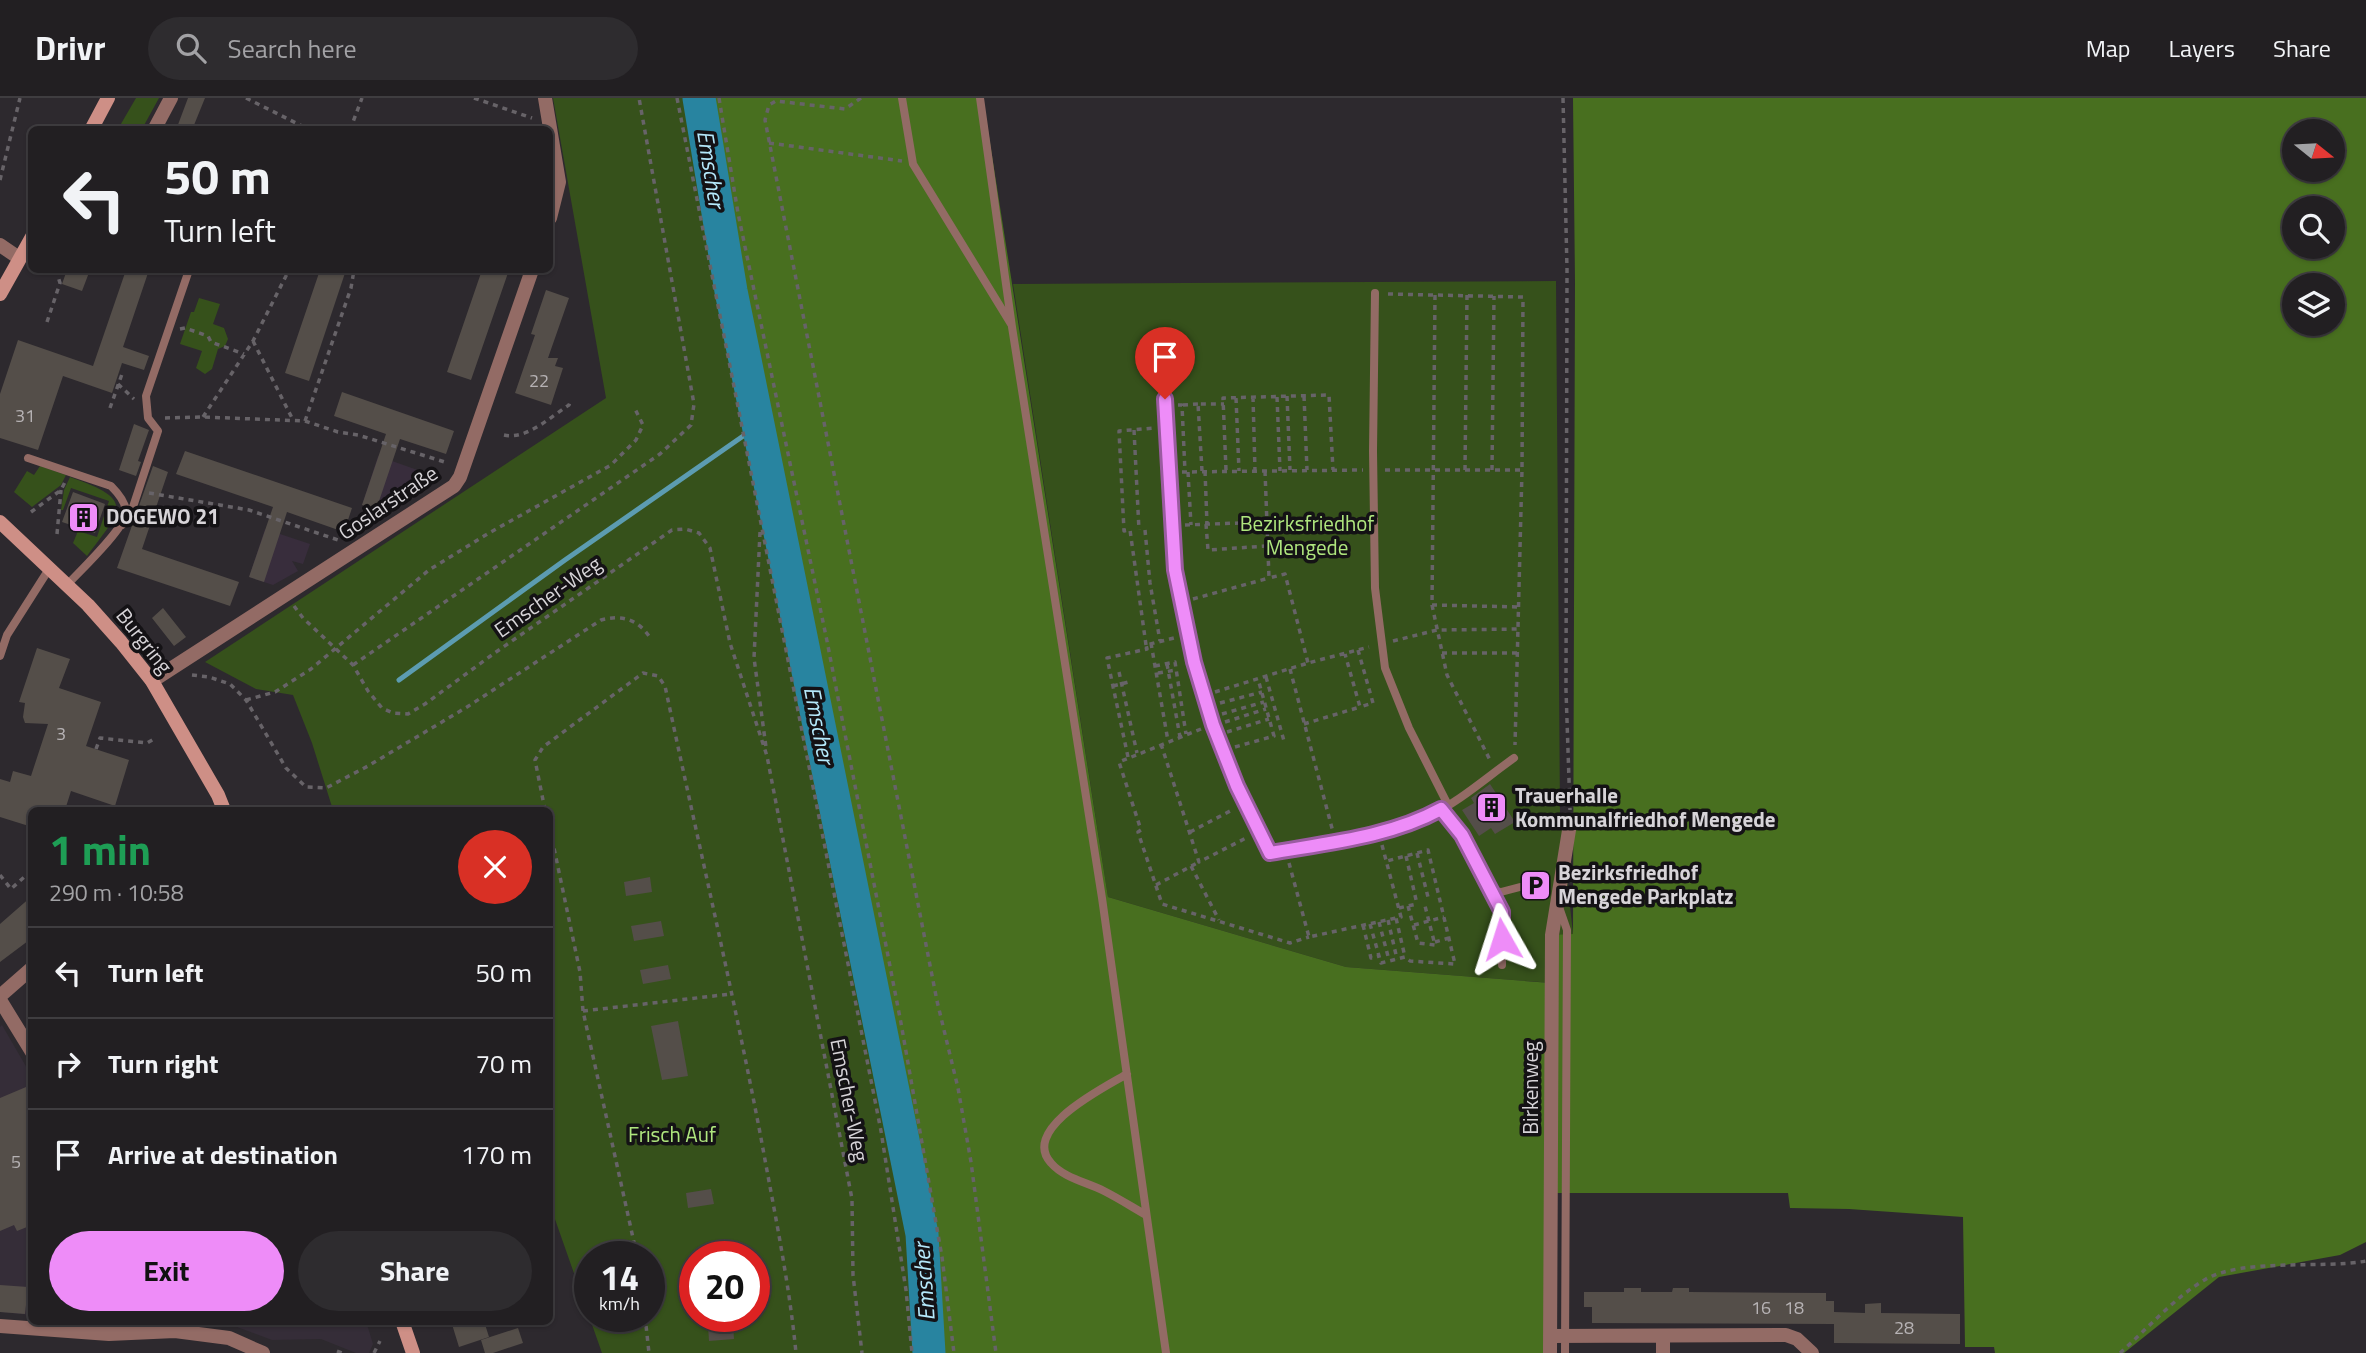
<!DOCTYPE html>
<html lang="en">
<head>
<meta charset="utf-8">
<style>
  :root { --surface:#221f22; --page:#2e2c2f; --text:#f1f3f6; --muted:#a2a2a5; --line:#3f3d40; --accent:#ee8cf8 }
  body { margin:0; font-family:"Titillium Web",sans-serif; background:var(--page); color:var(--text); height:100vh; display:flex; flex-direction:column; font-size:26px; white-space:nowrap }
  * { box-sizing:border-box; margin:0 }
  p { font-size:23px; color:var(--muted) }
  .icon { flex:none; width:38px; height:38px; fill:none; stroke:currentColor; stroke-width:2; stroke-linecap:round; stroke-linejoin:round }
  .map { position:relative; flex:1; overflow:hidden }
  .details { position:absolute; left:28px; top:709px; width:525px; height:518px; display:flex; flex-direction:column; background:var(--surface); border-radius:10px; box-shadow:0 2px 5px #0004,0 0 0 2px var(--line) }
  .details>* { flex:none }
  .top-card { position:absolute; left:28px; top:28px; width:525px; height:147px; border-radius:10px; box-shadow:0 2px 5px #0004,0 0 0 2px var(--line); background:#221f22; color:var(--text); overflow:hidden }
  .needle { width:46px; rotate:108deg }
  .buttons { position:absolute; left:2282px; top:21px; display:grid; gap:14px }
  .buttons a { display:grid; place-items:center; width:63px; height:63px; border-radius:50%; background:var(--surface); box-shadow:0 2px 5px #0004,0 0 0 2px var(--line); font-size:35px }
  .speed { position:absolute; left:574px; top:1143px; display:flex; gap:14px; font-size:35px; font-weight:700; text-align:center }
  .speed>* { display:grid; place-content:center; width:91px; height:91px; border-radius:50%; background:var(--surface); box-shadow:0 2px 5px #0004,0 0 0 2px var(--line); line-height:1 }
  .speed small { font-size:18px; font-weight:400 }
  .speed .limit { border:10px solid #d22; background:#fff; color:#111 }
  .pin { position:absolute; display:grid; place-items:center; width:60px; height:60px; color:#fff; margin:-72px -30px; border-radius:50% 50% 50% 0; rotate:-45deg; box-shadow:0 0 7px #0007 }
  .pin .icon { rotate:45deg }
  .me { position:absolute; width:77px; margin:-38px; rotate:354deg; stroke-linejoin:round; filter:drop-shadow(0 0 5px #0008) }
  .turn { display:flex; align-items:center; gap:24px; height:147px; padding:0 21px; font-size:32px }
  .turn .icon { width:91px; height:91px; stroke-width:2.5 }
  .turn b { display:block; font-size:49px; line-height:60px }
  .round { display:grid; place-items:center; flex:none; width:74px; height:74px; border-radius:37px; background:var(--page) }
  .overview { display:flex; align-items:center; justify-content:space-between; height:119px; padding:0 21px }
  h1 { font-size:42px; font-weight:700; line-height:52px; color:#1e9e55 }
  .cta { display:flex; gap:14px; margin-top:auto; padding:14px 21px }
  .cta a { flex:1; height:80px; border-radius:42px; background:var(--accent); color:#111; font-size:28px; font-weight:700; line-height:80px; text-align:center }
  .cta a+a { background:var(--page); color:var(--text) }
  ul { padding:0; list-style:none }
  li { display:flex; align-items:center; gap:21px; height:91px; padding:0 21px; border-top:2px solid var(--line) }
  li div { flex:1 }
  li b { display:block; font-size:26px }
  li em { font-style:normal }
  header { display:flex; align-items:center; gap:42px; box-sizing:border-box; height:98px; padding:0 35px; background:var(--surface); border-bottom:2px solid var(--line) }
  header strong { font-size:33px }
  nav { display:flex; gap:38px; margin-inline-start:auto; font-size:24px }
  .search { width:490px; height:63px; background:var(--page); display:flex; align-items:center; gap:18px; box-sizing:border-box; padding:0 24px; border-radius:38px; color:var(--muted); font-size:26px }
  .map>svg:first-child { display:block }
  .built { fill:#352d38 }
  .industrial { fill:#382d3c }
  .green { fill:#36511b; fill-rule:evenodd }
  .forest { fill:#486f1f; fill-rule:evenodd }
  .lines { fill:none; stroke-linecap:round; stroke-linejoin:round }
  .stream { stroke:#5c9cb1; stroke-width:5 }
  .river { stroke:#2884a0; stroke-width:33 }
  .building { fill:#544e49 }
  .path { stroke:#676368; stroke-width:3.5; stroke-dasharray:5 5; stroke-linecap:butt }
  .service { stroke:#936b65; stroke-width:8 }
  .minor { stroke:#936b65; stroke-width:14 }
  .secondary { stroke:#ce8f86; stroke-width:14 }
  .route-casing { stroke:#9b5ba1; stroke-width:18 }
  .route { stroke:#ee8cf8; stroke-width:12 }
  .labels { text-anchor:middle; stroke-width:7; stroke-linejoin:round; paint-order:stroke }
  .number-label { font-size:18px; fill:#b6b2b4 }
  .street-label { font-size:21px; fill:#d7d4d8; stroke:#141215 }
  .poi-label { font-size:21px; font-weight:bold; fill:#d7d4d8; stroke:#141215; text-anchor:start }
  .park-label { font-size:21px; fill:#afe67e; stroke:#141215 }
  .water-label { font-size:23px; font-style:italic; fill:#b5e9fb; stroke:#141215 }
</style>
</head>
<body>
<header>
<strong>Drivr</strong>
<div class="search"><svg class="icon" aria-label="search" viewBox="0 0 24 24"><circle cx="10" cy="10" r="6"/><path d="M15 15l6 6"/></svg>Search here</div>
<nav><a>Map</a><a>Layers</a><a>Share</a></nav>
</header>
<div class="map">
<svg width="2366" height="1255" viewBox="0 0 2366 1255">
  <rect width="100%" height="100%" fill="#2d292e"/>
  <!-- built -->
  <path class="built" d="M2,927l29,50v240l-31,-3v-285z
    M232,1223h134l7,23 -4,9h-13l-35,-14 -49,1 -35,-13z"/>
  <!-- industrial -->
  <path class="industrial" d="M378,358l45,16 -6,20 -11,-4 -5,15 -16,9 -23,-7z
    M265,431l45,15 -7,20 -11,-3 6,10 -25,14 -24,-8z"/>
  <!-- green -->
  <path class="green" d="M136,0h23l-17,31h-24z
    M553,0h146l32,193 191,943 5,87 -2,32h-323l-52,-148v-395h-217l-21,-67 -19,-48 -37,-6 -51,-27 401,-264zM590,1158h59v60h-59zM695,1158h59v60h-59z
    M1556,183l4,532 13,121 -21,49 -206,-16 -238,-70 -95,-613z
    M199,200l21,6 -7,20 11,4 4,11 -3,7 -7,3 -6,20 -7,5 -9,-6 6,-17 -22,-7 11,-32h3z
    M40,368l26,9 -5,10 -29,22 -18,-15 13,-21 7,4z
    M70,379c66,23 52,32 17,79l-14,-13 5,-12 19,6 12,-36 -38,-13 -8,22h-2l3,-20z"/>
  <!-- forest -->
  <path class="forest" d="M699,0h284l125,799 238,70 205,16 1,-48 21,-1 2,-652 -2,-184h793v1144l-26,13 -121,22 -95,76h-129l-1,-6h-29l-2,-130 -114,-8 -59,-1 -2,-15h-236l-3,160h-620l-7,-119 -191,-943zM2294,33h39v39h-39zM2294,110h39v39h-39zM2294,187h39v39h-39z"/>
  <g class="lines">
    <!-- stream -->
    <path class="stream" d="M399,582l166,-120 194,-135"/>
    <!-- river -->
    <path class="river" d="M699,0l32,193 191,943 7,119"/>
  </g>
  <!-- building -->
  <path class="building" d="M188,0h17l-13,32h-16z
    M67,172h23l-8,21 -20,-7z
    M126,172h23l-26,77 26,9 -5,14 -22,-7 -10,30 -49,-17 -25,74 -38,-12v-44l18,-54 75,26z
    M320,172h26l-37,111 -24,-8z
    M482,172h27l-38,110 -24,-8z
    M546,192l23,8 -21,60h10l-3,8 8,2 -12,37 -36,-12 20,-58 -4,-1z
    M342,294l112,39 -8,23 -46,-15 -24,71 -14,-5 24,-71 -52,-18z
    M134,326l15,6 -11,31 3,1 -5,14 -17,-6z
    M185,353l167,57 -8,24 -57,-20 -23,70 -15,-5 24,-70 -97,-33z
    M153,368l15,6 -26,77 97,33 -9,24 -113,-38z
    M73,394l32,12 -10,29 -33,-11z
    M163,510l23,29 -12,9 -22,-28z
    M37,550l33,11 -11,29 42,14 -15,44 43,14 -14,46 -44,-15 -6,19h-33v17l-32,-10v-38l10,3 3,-11 18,5 17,-52 -23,-1 -2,-6 2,-14 -6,-1z
    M1490,686l25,38 -20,12 -4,-6 -12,8 -17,-26 12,-7 -3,-5z
    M650,779l2,15 -26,4 -2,-14z
    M32,798v42l-32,24v-38z
    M661,823l3,15 -30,5 -3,-15z
    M668,867l3,14 -28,5 -3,-14z
    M678,923l10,55 -26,4 -11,-54z
    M26,989l6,13v125l-15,6 -3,-6 -14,6v-133z
    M711,1091l3,15 -26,4 -2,-15z
    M0,1187l28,2 -3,27 -25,-2z
    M1624,1190h17v4h31l1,-4h16v4l137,1v8h8v11l31,1v-9l16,-1v10l79,1v30l-126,-1v-19l-242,-1v-16h-8v-15h40z
    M451,1223h33l5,16 -30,10z
    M733,1226l1,15 -25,2 -1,-15z
    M518,1230l5,15 -30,10h-8l-4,-13z"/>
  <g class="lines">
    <!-- path -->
    <path class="path" d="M246,0l64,32
      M474,0l58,20
      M677,0l204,1033 25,159 6,63
      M719,0l19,115 89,428 74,382 41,234 12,96
      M861,0l-16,11 -69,-8 -7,4 -4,15 172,881 21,87 13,74 25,191
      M1563,0l4,171 -1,421 4,120
      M350,32l12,-32
      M769,45l133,18
      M0,82l20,-82
      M1388,196l135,3 -1,173 -7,275
      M1435,197l-3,310 15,70 43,85
      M47,224l13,-39 -4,-13
      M180,231l5,-1 23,8 3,6 33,12
      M253,243l40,79
      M118,286l16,15
      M1287,298l3,74
      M1304,298l3,74
      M1253,299l2,74
      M1277,299l3,74
      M1236,300l3,73
      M1178,307h4l3,67
      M1183,307l15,-1
      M110,310l12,-34
      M203,319l50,-76 36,-71
      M165,320l38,-1 102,4 33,11 20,3 90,28
      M305,323l46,-133 3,-18
      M1134,332l5,100
      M504,337c23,5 46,-18 65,-30l2,-6
      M1226,372l-3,-72 106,-3 4,75
      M1385,372h137
      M1465,372l2,-175
      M1492,372l2,-174
      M1202,373l-4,-67h26
      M1205,373l2,53
      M1265,373l4,107 16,-4 23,89
      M1182,374l181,-2
      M1188,374l3,53
      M149,395l100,17 92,31
      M31,414l30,-22 4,-8
      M1206,426l2,26 58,-4
      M1185,427l80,-3
      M1145,432l5,53 10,58
      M760,434l-6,126 12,89
      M57,436l4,-44
      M1193,501l76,-21
      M1432,507l88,2
      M294,508l9,12 50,47 15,26 14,17 11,5 15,1 17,-10 71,-52 176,-122 13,-1 14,4 11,15 20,95 37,113 85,443 1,76 9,78
      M1393,543l44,-11 82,-1
      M1151,545l17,98
      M1146,547l-16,-115 -6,1 -5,-100 36,-3
      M1358,552l15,53 -13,4
      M1442,555h77
      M1167,566l13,73
      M353,567l307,-211 31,-29 3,-21 -55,-306
      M1155,568l20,-4 11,72
      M1290,571l43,163
      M1119,574l18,81
      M1158,575l18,-3
      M192,577l17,2 21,7 16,16 40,68 20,19 20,1 42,-22 99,-59 134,-87c22,-6 38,0 50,19
      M1266,579l18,64
      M1113,588l19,-5
      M1215,594l93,-29 61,-16
      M246,602l29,-8 36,-23 118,-99 60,-37 122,-68 25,-25 7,-15 -8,-16
      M1220,605l42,-11
      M1222,616l42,-12
      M1225,624l41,-13
      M1304,626l56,-17 -15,-53
      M1201,631l-82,33 22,68 -3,2 24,72 128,39 19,-6
      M1227,634l42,-13
      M1161,646l38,118 49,-25
      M1235,649l39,-11 -16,-57
      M96,651l4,-11 47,5 7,-4
      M1128,659l-21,-99 40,-9 -1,-4 32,-8
      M545,712l-10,-50 8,-13 100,-74 15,3 7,10c32,151 67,301 96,452 13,72 28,143 35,215
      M550,731l30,143 3,39 54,245
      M1190,734l44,-23
      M1382,747l19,72 -5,1 9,39
      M1417,755l12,48
      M1406,758l11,48
      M1289,765l20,74 87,-19
      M1191,768l28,54
      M0,777l11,14 21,-19
      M1156,787l43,-23
      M1408,808l10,37 17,2 -11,-43
      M1399,810l18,-4
      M1388,822l9,39
      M1379,824l10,38
      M1370,826l11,39 24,-6 5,4 45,3 -27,-114 -41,11
      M1363,827l8,33 8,-2
      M1414,827l30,-8
      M1435,844l14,-4
      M583,913l148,-17
      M645,1218l4,37
      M337,1253l5,2
      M374,1255l6,-12
      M2120,1255c26,-23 56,-57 86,-74 38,-21 116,-10 160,-18"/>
    <!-- service -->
    <path class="service" d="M902,0l11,66 98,160
      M980,0l32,229 90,571 64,455
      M1375,195l-2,158 2,137 10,80 24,60 39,77
      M1165,301l10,171 19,92 19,63 24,61 33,67c52,-10 110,-14 159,-37 30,-14 58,-39 85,-58
      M28,360l83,28c7,7 16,17 15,28 -3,16 -46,57 -59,71
      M122,427l9,-12 27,-82 -10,-13 -2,-22 43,-126
      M0,558l7,-21 42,-66
      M1441,711l21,26 30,56 9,1 19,-5
      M1492,793l10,21v53
      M1559,809l8,23 -2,423
      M1127,976c-22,13 -107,55 -76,89 13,15 35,19 53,28 14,7 28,16 42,24"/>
    <!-- minor -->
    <path class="minor" d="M545,0l14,84 -9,36
      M154,32l17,-32
      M0,147l19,13
      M152,583l302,-195 6,-9 72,-207
      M0,898l32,-28
      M0,902l32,52
      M0,1228l109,8 66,-3 54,7 34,15
      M1550,1238l236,-1 11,4 15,14
      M1663,1238v17
      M1550,1255l2,-418 18,-111"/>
    <!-- secondary -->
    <path class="secondary" d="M91,32l17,-32
      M0,196l32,-57
      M0,424l88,83 33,37 31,39 66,114 6,15
      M402,1223l11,32"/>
  </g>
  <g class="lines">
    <defs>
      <path id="route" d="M1165,301l10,171 19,92 19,63 24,61 33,67c57,-10 120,-16 171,-44l21,26 40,77v27"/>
    </defs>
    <!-- route casing -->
    <use href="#route" class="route-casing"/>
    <!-- route -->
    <use href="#route" class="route"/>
  </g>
  <!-- icons -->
  <defs>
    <symbol id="building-square" viewBox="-11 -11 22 22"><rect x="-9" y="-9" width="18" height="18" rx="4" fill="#ee8cf8" stroke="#141215"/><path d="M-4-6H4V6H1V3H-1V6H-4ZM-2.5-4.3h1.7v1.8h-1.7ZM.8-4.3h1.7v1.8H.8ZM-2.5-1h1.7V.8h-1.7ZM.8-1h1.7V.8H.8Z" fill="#111"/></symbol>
    <symbol id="parking-square" viewBox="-11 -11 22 22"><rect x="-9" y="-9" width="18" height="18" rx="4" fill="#ee8cf8" stroke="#141215"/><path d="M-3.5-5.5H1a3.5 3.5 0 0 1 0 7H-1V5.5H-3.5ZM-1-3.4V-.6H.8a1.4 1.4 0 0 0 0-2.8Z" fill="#111"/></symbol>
  </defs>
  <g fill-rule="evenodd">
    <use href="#building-square" x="66" y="402" width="35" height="35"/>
    <use href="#building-square" x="1474" y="692" width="35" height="35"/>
    <use href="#parking-square" x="1518" y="770" width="35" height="35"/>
  </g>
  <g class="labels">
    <!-- number labels -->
    <g class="number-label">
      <text x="539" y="289">22</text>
      <text x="25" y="324">31</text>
      <text x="61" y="642">3</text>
      <text x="16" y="1070">5</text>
      <text x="1761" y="1216">16</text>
      <text x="1794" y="1216">18</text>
      <text x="1904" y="1236">28</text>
    </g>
    <!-- street labels -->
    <g class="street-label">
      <text transform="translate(388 405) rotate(-34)" y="7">Goslarstraße</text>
      <text transform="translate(548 499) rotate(-35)" y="7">Emscher-Weg</text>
      <text transform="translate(144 543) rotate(52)" y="7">Burgring</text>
      <text transform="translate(1531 990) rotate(-90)" y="7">Birkenweg</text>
      <text transform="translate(849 1002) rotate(79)" y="7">Emscher-Weg</text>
    </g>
    <!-- poi labels -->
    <g class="poi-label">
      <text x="106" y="426">DOGEWO 21</text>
      <text x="1515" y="705">Trauerhalle<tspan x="1515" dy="24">Kommunalfriedhof Mengede</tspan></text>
      <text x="1558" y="782">Bezirksfriedhof<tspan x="1558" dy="24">Mengede Parkplatz</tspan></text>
    </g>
    <!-- park labels -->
    <g class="park-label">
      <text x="1307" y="433">Bezirksfriedhof<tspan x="1307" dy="24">Mengede</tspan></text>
      <text x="672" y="1044">Frisch Auf</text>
    </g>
    <!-- water labels -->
    <g class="water-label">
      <text transform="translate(711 71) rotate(81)" y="8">Emscher</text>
      <text transform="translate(819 627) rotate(79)" y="8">Emscher</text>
      <text transform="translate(924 1184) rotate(-94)" y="8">Emscher</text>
    </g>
  </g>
</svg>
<div class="buttons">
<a><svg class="needle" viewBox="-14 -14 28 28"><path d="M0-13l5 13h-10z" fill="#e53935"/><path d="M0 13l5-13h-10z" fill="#a2a2a5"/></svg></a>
<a><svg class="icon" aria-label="search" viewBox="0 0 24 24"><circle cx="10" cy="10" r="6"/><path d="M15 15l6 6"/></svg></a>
<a><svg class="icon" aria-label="layers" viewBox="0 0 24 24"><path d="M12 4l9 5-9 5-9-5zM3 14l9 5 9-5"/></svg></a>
</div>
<div class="speed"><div>14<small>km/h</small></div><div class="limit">20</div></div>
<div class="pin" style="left:1165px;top:301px;background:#d93025"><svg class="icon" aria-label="arrive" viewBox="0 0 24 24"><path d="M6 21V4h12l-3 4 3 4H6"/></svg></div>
<svg class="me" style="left:1502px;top:841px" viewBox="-20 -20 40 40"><path d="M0-17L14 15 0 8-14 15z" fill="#ee8cf8" stroke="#fff" stroke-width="4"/></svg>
<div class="top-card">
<div class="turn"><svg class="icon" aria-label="left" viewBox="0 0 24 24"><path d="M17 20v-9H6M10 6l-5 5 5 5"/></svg><div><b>50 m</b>Turn left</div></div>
</div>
<section class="details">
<div class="overview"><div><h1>1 min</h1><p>290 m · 10:58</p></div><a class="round" style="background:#d93025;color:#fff"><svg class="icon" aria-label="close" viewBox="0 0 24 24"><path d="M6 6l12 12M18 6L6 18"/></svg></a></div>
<ul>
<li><svg class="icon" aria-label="left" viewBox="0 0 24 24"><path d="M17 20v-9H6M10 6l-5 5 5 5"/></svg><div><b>Turn left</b></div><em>50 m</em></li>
<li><svg class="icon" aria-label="right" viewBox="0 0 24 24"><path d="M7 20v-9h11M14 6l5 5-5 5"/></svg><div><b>Turn right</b></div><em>70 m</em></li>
<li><svg class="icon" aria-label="arrive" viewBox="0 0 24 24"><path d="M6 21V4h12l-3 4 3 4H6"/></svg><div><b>Arrive at destination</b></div><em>170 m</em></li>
</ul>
<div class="cta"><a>Exit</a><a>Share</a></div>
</section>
</div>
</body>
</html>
